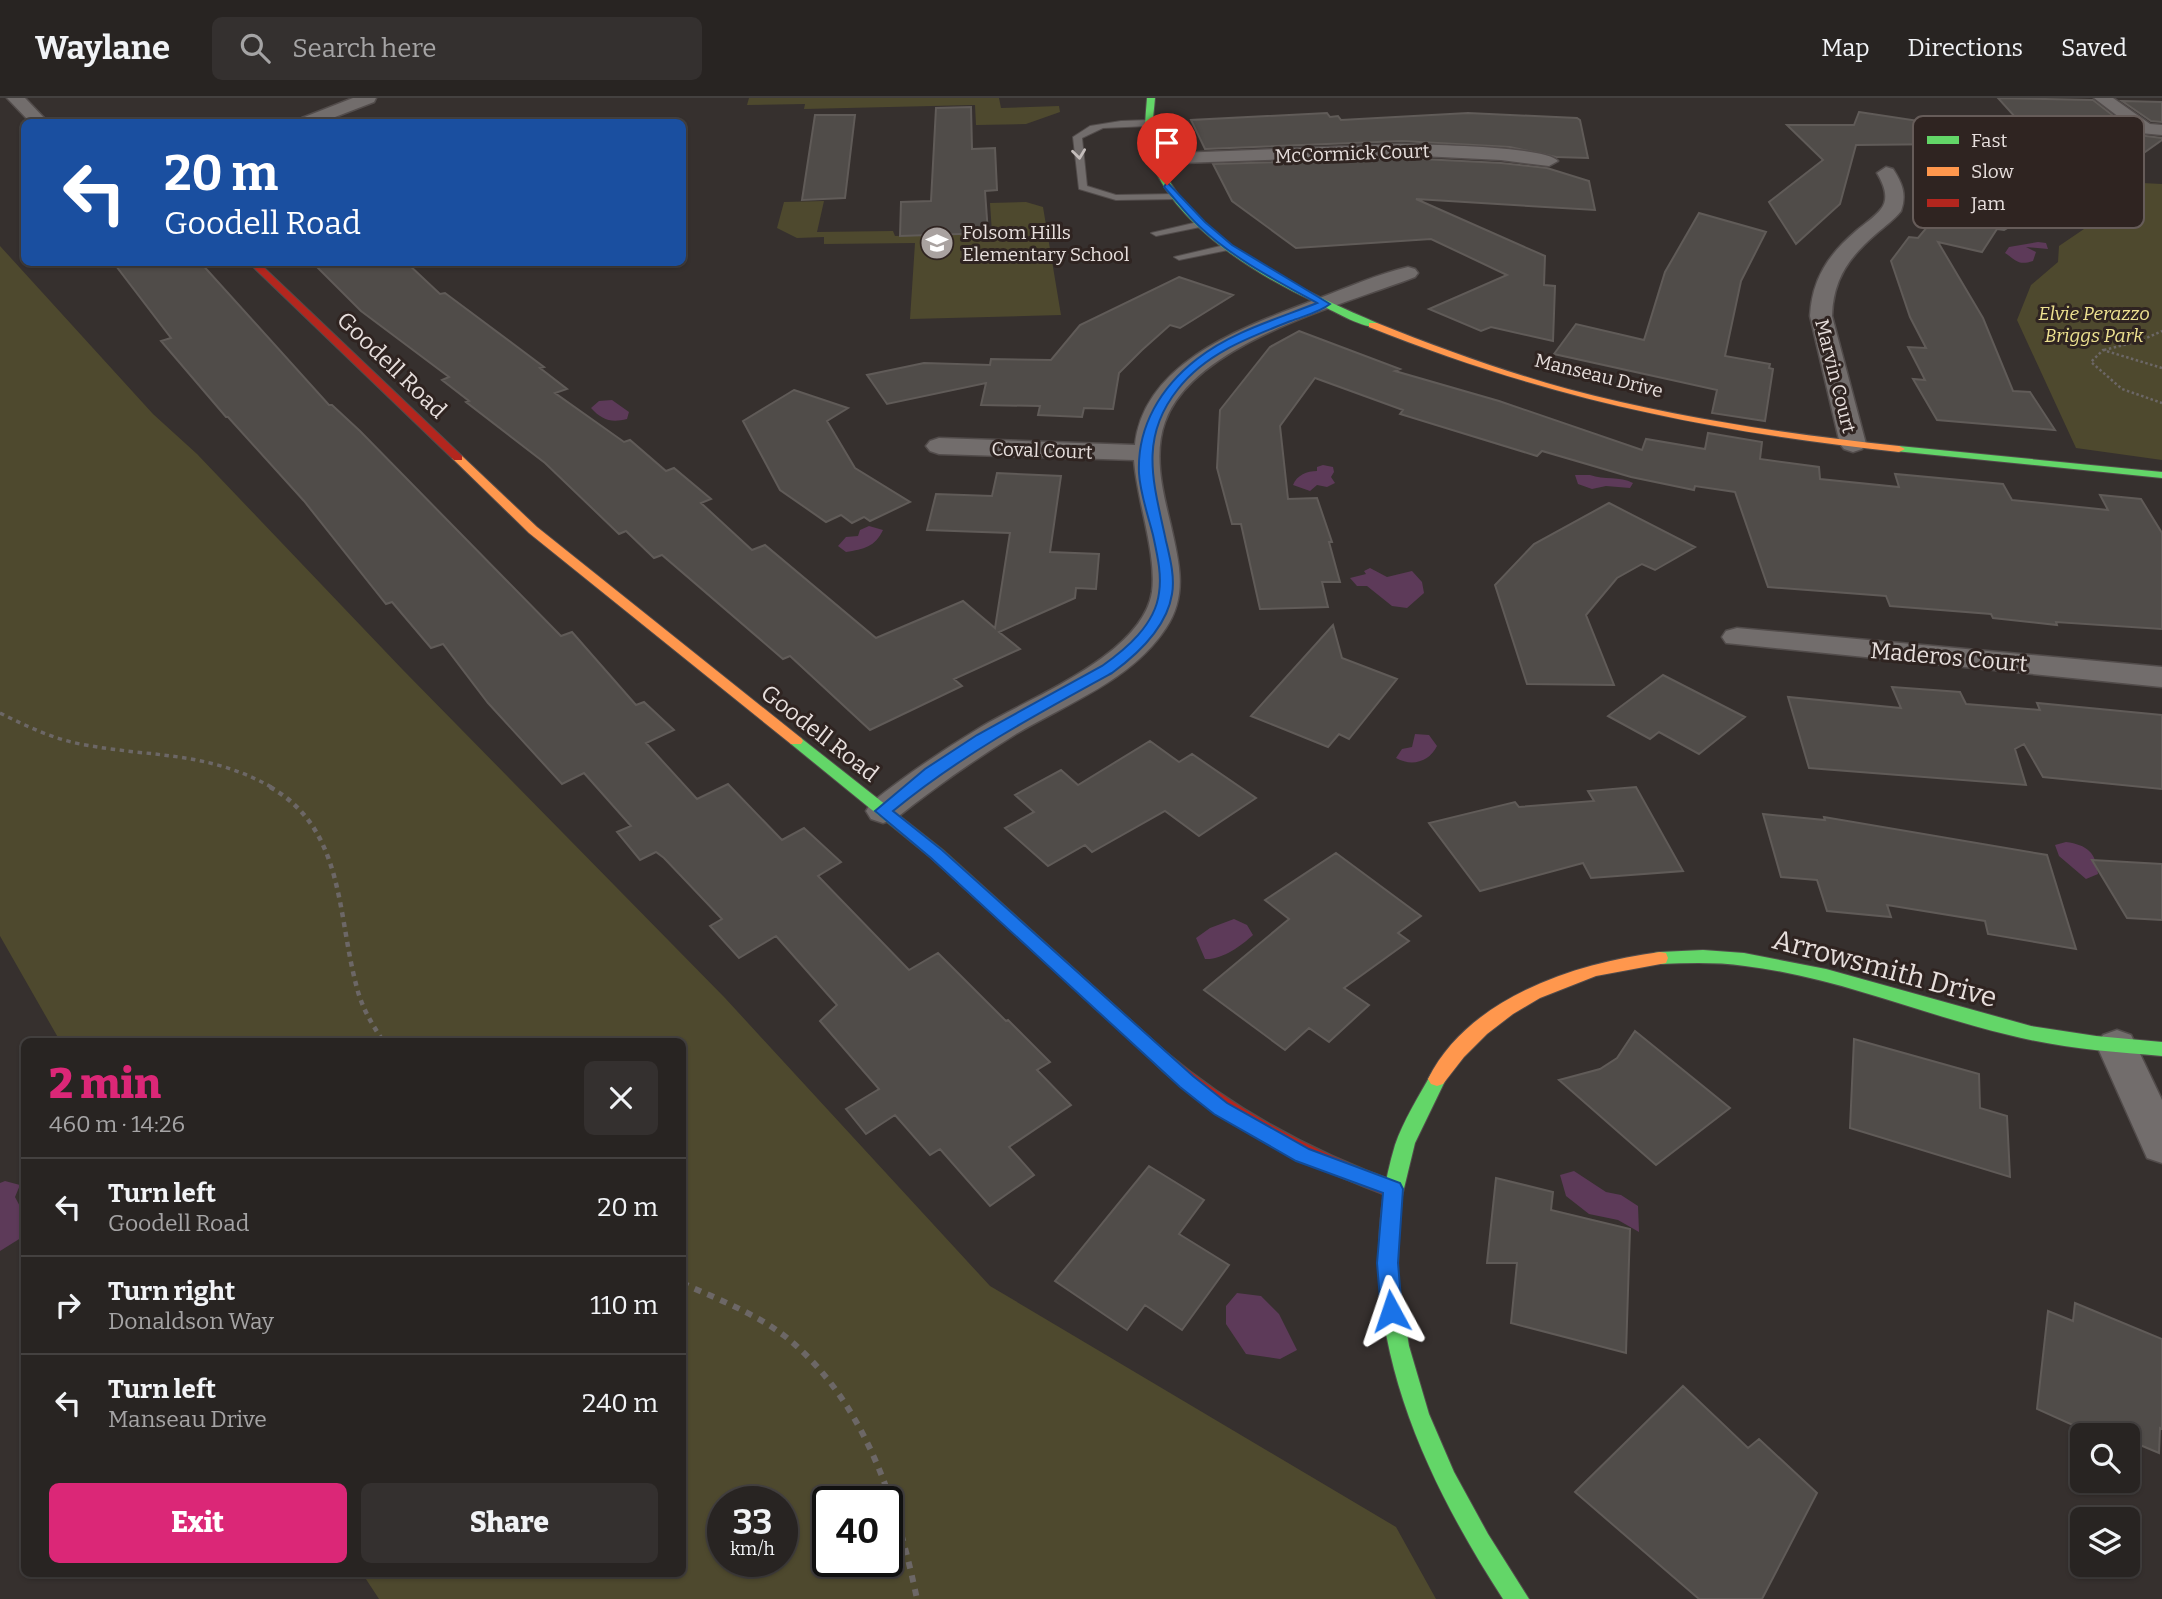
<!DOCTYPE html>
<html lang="en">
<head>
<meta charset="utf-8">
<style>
  :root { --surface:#282422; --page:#34302f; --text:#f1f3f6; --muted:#a5a4a5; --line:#444140; --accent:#db2777 }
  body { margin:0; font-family:Bitter,serif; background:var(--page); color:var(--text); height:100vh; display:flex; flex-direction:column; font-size:26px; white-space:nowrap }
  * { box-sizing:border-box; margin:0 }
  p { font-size:23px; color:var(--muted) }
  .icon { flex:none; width:38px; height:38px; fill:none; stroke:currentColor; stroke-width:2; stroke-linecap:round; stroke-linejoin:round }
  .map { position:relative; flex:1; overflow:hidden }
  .side { position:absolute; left:21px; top:940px; width:665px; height:539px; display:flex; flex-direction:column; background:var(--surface); border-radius:10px; box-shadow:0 2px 5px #0004,0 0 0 2px var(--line) }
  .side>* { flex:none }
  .banner { position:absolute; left:21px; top:21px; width:665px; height:147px; border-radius:10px; box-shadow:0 2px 5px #0004,0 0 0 2px var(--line); background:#1a4fa0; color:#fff; overflow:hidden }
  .buttons { position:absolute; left:2070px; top:1325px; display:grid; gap:14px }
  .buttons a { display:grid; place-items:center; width:70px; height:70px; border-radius:10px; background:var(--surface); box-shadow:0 2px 5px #0004,0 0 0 2px var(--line); font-size:35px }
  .speed { position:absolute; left:707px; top:1388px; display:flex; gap:14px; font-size:35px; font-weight:700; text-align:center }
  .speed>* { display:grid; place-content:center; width:91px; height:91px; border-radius:50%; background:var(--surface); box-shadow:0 2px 5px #0004,0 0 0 2px var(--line); line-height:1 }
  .speed small { font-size:18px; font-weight:400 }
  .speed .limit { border:4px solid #111; border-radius:10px; background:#fff; color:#111 }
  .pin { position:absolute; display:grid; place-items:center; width:60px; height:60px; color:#fff; margin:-72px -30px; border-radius:50% 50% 50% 0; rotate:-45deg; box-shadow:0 0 7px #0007 }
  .pin .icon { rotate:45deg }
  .me { position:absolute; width:77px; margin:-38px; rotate:355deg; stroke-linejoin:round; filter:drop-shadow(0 0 5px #0008) }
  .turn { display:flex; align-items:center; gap:24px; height:147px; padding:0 28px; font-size:32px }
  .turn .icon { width:91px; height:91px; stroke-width:2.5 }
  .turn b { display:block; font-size:49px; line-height:60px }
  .round { display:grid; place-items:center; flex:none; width:74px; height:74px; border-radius:10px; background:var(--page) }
  .head { display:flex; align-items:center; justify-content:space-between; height:119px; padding:0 28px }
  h1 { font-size:42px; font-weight:800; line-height:52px; color:var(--accent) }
  .cta { display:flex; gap:14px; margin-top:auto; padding:14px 28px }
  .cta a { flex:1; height:80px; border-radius:10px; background:var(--accent); color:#fff; font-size:28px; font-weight:800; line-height:80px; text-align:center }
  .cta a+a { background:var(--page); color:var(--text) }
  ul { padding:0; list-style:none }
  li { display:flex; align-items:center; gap:21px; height:98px; padding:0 28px; border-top:2px solid var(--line) }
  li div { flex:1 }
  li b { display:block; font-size:26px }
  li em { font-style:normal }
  header { display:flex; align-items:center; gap:42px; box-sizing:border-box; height:98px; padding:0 35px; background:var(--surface); border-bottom:2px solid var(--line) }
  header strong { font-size:33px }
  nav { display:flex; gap:38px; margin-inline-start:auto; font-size:24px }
  .search { width:490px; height:63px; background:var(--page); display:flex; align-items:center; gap:18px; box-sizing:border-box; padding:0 24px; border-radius:10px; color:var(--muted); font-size:26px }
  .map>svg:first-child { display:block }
  .green { fill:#4e492e; fill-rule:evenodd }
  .water { fill:#5d3a59 }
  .building { fill:#504c49; stroke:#605b58; stroke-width:2 }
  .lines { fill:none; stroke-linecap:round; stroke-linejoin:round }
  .lane-casing { stroke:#524c4b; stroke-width:2 }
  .street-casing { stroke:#524c4b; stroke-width:3 }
  .fast-casing { stroke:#524c4b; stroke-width:2 }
  .slow-casing { stroke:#524c4b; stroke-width:2 }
  .jam-casing { stroke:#524c4b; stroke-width:2 }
  .path-far3 { stroke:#6c6766; stroke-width:2.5; stroke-dasharray:2.5 2.5; stroke-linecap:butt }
  .path-far2 { stroke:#6c6766; stroke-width:3.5; stroke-dasharray:4.5 4.5; stroke-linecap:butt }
  .path-far1 { stroke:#6c6766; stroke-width:4.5; stroke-dasharray:5 5; stroke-linecap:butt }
  .path { stroke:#6c6766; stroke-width:6; stroke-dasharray:7 7; stroke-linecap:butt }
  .lane { fill:#726d6c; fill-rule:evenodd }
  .street { fill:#726d6c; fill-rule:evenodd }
  .fast { fill:#63d668; fill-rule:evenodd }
  .slow { fill:#ff974d; fill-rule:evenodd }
  .jam { fill:#b3261e; fill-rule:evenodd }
  .oneway { stroke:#c4bdbb }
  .route { fill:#1a73e8; stroke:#114b97; stroke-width:2 }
  .labels { text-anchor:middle; stroke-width:6; stroke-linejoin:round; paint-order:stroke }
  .far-street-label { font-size:19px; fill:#e7dfdd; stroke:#2f2421 }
  .far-poi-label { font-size:19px; fill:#e7dfdd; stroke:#2f2421; text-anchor:start }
  .far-park-label { font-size:19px; font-style:italic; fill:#eee291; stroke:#2f2421 }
  .street-label { font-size:23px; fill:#e7dfdd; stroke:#2f2421 }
  .near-street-label { font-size:28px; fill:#e7dfdd; stroke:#2f2421 }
  .key { fill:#2f2421; stroke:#665c59; stroke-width:2 }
  .key-label { font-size:19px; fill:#e7dfdd }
</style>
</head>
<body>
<header>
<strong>Waylane</strong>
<div class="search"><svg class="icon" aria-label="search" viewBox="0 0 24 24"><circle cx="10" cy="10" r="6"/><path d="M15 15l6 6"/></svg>Search here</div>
<nav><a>Map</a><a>Directions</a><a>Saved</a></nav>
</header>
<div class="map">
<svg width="2162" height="1501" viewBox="0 0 2162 1501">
  <rect width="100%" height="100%" fill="#36302e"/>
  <!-- green -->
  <path class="green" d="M749,0h250l2,10 58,-2 1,6 -34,12 -50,1 -1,-20 -171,4 1,-5 -58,1z
    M2042,80l120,6v276l-86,-12 -59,-128 14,-35 27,-23 1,-16 25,-17z
    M824,103l-7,31 76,-1 2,5 97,-3 -2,-30 36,-1 17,5 18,108 -151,4 5,-76 -91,1v-7l-27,1 -20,-10 7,-26z
    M0,148l153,168 44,40 206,216 322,328 265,288 406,241 40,72h-1057l-17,-26h320v-532h-622l-60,-105zM723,1404h59v59h-59zM828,1404h59v59h-59z"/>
  <!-- water -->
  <path class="water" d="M2038,144l8,1 2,6 -22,-2 10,5 -3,9c-15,5 -17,-1 -28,-8l4,-6z
    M612,302l17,12 -2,7c-16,4 -25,1 -36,-11l8,-7z
    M1323,367l10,2 1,5 -3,5 4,6 -8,4 -10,-2 -7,6 -17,-6c4,-10 14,-14 24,-14v-4z
    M1590,377c14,5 30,1 43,8l-3,5 -24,-2 -14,3 -14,-5 -3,-9z
    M869,428l14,4c-8,17 -19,19 -37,22l-8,-6 8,-9 12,-1 2,-6z
    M1370,470l17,9 25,-6 10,11 2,11 -17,15 -15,-2 -25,-20h-10l-7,-8 16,-4 -2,-3z
    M1415,636l14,1 8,11c-8,16 -25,21 -41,12l6,-9 10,-2z
    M2066,744c21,3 30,10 32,32l-12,5 -27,-23 -4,-11z
    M1234,821l13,6 6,10c-12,11 -31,25 -48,24l-9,-21 14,-10z
    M1574,1073l32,21 15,3 17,11 1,26 -21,-12 -29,-6 -23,-18 -6,-21z
    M5,1083l15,4 -5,12 9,17v22l-24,15v-68z
    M1237,1195l24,3 18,18 18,36 -17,9 -34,-5 -20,-30v-18z"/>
  <!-- building -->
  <path class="building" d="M1998,0l95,2 45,35 24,3v2l-41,29 -77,-20z
    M2122,3l40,1v20l-11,-1z
    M971,9l1,42 23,-1 2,42 -12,1 3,42 -88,3 1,-34 30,-1 5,-93z
    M1859,14l93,14 -2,18 -94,1 -16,59 -44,40 -27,-42 54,-42 -36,-35h67z
    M1327,15l3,4 8,-1 3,4 127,-7 109,5 3,2 8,38 -32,-1 -46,-10 -108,-6 -197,8 -14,-29z
    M815,17h40l-10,83 -43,2z
    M1992,51l31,62 -12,15 -7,4 -7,-1 -15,23 -44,-10 45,76 30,73 17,1 25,38 -118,-10 -24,-41 12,1 -17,-33 18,1 -16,-31 -19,-56 18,-24 9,1z
    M1402,60l99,5 46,5 42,13 6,29 -179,-11 129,57 -1,29 11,1 -2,55 -62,-14 -10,4 -52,-22 78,-34 -76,-36 -135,9 -64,-47 -19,-37z
    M1699,115l67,19 -25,49 -16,75 45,8 -1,4 4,1 -8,52 -53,-8 5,-23 -163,-36 22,-30 68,16 21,-68z
    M113,164h87l129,143h3l28,26 201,205 11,-4 64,73 8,-3 30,28 -28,13 51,56 31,-15 54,56 22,-12 37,34 -23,14 91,94 29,-17 68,68 2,-1 42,42 -13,8 34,35 -62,42 25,28 -44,31 -50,-57 -10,6 -35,-40 -29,19 -20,-25 33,-20 -59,-68 17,-16 -61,-69 -37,22 -29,-32 12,-7 -58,-61 -8,-6 -16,8 -23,-28 14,-6 -47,-53 -22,11 -74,-81 -45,-59 -12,4 -39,-46 -6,2 -82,-103 -76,-84h-2l-65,-76 10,-3z
    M312,164h94l34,32 5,-1 99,74 -4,1 27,21 -12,4 69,49 6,-2 36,31 8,-3 37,31 -10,4 51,47 13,-5 111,93 87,-37 32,27 15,-95 -83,-3 9,-36 56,2 5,-23 64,3 -11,76 49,2 -3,35 -20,-1 -1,10 -76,34 21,17 -66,30 8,7 -92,44 -80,-74 -7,3 -121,-104 -8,3 -28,-27 -7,3 -74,-71 -79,-61 3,-1 -27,-21 7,-3 -88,-66z
    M1179,179l54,18 -53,33 -10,-3 -28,25 -23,23 -6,36 -29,-1 -2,9 -44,-2 2,-9 -59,-1 5,-22 -99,21 -20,-29 57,-12 66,2 1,-6 60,1 29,-35z
    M1299,233l101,38 -5,2 104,30 143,49 4,-11 59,10 3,-16 54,9 -2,17 59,8 1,12 79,8 -4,-13 108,10 9,16 96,10 -8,-15 41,4 21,34v96l-106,-7 1,3 -64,-7 -2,-4 -101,-8 -4,-10 -118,-9 -33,-95 -40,-6 -1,4 -63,-13 -89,-26 -5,5 -137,-42 3,-4 -88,-32 -35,48 8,73 29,-1 15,44h-3l11,40h-18l6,25 -68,2 -19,-85h-9l-15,-56 3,-58 50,-63z
    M794,292l54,18 -21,13 28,47 55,34 -40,19 -6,-4 -12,6 -11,-8 -15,7 -46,-32 -37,-69z
    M1609,405l86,44 -40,23 -13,-6 -25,14 -31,37 28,70 -87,-1 -32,-99 39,-41z
    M1333,527l9,33 55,21 -48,60 -10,-5 -11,13 -77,-31z
    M1663,577l82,42 -46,37 -40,-22 -9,7 -42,-23z
    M1892,589l68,5 6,12 74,6 -3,-7 125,12v74l-119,-12 -19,-33 -9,5 11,36 -217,-17 -21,-71 113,11z
    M1150,643l29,21 13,-8 64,44 -57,38 -34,-25 -73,41 -7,-7 -37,21 -43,-38 29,-16 -19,-17 46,-25 17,15z
    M1636,689l47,84 -92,7 -8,-15 -103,28 -51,-68 86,-21 4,5 75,-6 -6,-10z
    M1763,716l62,6 -1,-3 223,38 29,94 -88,-15 -3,-13 -98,-16 4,12 -64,-6 -10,-31 -36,-3z
    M1336,755l85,63 -23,17 11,8 -65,47 25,17 -40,37 -20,-14 -24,22 -81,-60 85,-71 -24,-19z
    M2092,762l70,4v56l-35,-2z
    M1635,933l95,77 -74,57 -97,-85 41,-11 17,-11z
    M1854,941l125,35 1,34 27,8 3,61 -160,-49z
    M1149,1068l55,34 -25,34 50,31 -47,65 -37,-25 -18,25 -72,-49z
    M1496,1080l57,14 -2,18 79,19 -4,124 -115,-30 6,-60h-30z
    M2075,1205l87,36v90l-2,-1 -1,25 -31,-13v-5h-33l-58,-26 11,-98 25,10z
    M1683,1288l65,62 11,-9 58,54 -55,106h-63l-124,-107z"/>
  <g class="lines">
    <defs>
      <path id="lane" d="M1121,23l28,-1 4,3 -4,3 -46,2 -21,10 5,48 29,9 60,-1 5,3 -2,2 -63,1 -37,-11 -6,-52 17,-11z
        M1202,123l5,3 -2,2 -49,10 -5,-3z
        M1229,146l5,3 -1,2 -54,11 -5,-3z"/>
      <path id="street" d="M7,0h18l23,24h-18z
        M353,0h23l-2,4 -52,20h-23l3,-4z
        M2094,0h19l37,26 12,1v10l-22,-2z
        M1402,46c25,1 144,2 156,17l-9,5 -48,-6 -99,-5 -248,9 -9,-5 9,-5z
        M1886,69l7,2c9,14 14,25 8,42 -7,9 -16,15 -24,22 -28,24 -44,46 -45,83l34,128 -4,5 -9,3 -9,-3 -4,-5 -30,-128c2,-37 18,-61 46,-85 8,-7 19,-14 25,-22 9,-11 2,-26 -4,-36z
        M1408,169l7,2 3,4 -3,4c-72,28 -222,66 -250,145 -12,33 -2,71 6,104 8,36 17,69 -5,102 -34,52 -98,75 -150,106 -42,26 -82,54 -121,85l-12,4 -12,-4 -5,-8 5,-8c35,-28 72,-53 110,-76 50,-30 161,-72 171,-135 5,-38 -15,-91 -18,-132l-195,-6 -9,-3 -4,-5 4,-5 9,-3 196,7c9,-86 115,-120 182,-146 30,-11 60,-25 91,-32z
        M1737,530l425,39v20l-436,-44 -4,-6 4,-6z
        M2117,932l14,5 31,65v63l-15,-5 -50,-112 6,-11z"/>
      <path id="fast" d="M1147,0h8c-1,14 -4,29 -1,43 16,90 148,150 223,182v4c-16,1 -45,-17 -60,-24 -63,-29 -158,-86 -171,-162 -2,-14 0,-29 1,-43z
        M1899,348l263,26v6l-267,-27v-4z
        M796,638l5,2 142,112 222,201 3,5 -3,5 -6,2 -6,-2 -222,-203 -140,-114 -2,-3 2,-3z
        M1703,852l41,3 82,16 205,57 65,10 66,6v14c-51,-4 -103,-8 -153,-21 -89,-21 -173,-58 -264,-69 -28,-4 -56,-3 -85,-2l-6,-1 -2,-5 2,-5 6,-1z
        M1437,974l6,2 3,5 -31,64 -16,66 -1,69 11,68 20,68 25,58 34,62 41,65h-26c-88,-136 -157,-291 -108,-454 8,-24 24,-49 36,-71z"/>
      <path id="slow" d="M1369,225h8c62,25 126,48 191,66 109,29 220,45 331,57l6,3 -6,3c-188,-20 -353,-54 -530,-125z
        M458,357l4,1 75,71 264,211 2,3 -2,3h-10l-262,-211 -75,-73 -2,-2z
        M1660,854l6,1 2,5 -2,5 -70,13 -56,22 -27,16 -26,20 -23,23 -21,27 -6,2 -6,-2 -3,-5c41,-82 148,-116 232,-127z"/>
      <path id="jam" d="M248,164h10l204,194v4h-8z
        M1159,951l6,2c71,60 148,101 235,132l3,6 -3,6 -7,3c-75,-28 -144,-61 -208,-109 -11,-9 -28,-20 -35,-33l3,-5z"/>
    </defs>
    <!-- lane casing -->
    <use href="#lane" class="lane-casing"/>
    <!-- street casing -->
    <use href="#street" class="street-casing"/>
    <!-- fast casing -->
    <use href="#fast" class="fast-casing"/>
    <!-- slow casing -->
    <use href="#slow" class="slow-casing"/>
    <!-- jam casing -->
    <use href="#jam" class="jam-casing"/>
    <!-- path-far3 -->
    <path class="path-far3" d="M2104,252l36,-9 22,-10
      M2162,270l-59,-18 -12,12 31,27 40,14"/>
    <!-- path-far2 -->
    <path class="path-far2" d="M0,615c26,13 51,25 80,31 72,14 126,6 193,44"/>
    <!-- path-far1 -->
    <path class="path-far1" d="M270,689c75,42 67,129 87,201 5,20 15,36 26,53"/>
    <!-- path -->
    <path class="path" d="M682,1185c35,16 73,30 104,54 79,64 111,167 131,262"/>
    <!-- lane -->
    <use href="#lane" class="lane"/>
    <!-- street -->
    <use href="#street" class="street"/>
    <!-- fast -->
    <use href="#fast" class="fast"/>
    <!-- slow -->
    <use href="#slow" class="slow"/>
    <!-- jam -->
    <use href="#jam" class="jam"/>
  </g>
  <!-- one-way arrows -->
  <defs><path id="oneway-chevron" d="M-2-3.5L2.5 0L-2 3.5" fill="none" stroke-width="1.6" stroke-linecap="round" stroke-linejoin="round" transform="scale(1.75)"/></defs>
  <use class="oneway" href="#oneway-chevron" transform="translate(1079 56) rotate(83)"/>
  <!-- route -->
  <path class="route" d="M1167,84l38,40 27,23 98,59c-10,8 -26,12 -39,17 -41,16 -85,32 -113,68 -40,50 -24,95 -12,152 4,17 9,36 6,53 -5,33 -34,60 -60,79 -77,42 -151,82 -219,138l49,39 251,226 34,27 82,46 91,34 3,6 -5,74 4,48 -3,7 -8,3 -7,-3 -3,-7 -4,-48 6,-70 -87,-32 -82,-47 -34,-27 -249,-229 -56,-47 50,-42 52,-34 125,-69c24,-17 53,-41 57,-73 3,-19 -2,-39 -6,-58 -5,-20 -13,-42 -14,-62 -2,-47 22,-86 58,-114 34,-27 80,-40 120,-56 -40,-22 -83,-44 -117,-76 -13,-12 -24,-27 -36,-40z"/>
  <!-- icons -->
  <defs>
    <symbol id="school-disc" viewBox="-11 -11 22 22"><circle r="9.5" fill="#a9a2a0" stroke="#2f2421"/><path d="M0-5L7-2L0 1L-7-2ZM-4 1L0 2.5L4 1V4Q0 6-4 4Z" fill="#fff"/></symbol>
  </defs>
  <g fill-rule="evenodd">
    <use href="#school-disc" x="918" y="126" width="38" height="38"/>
  </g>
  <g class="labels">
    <!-- far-street labels -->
    <g class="far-street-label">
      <text transform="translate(1352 55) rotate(-2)" y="7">McCormick Court</text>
      <text transform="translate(1599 277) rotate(14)" y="7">Manseau Drive</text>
      <text transform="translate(1836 278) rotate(76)" y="7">Marvin Court</text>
      <text transform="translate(1042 352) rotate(2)" y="7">Coval Court</text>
    </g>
    <!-- far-poi labels -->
    <g class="far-poi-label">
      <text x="962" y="141">Folsom Hills<tspan x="962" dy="22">Elementary School</tspan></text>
    </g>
    <!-- far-park labels -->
    <g class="far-park-label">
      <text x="2094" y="222">Elvie Perazzo<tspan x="2094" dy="22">Briggs Park</tspan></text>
    </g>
    <!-- street labels -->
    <g class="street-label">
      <text transform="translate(392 267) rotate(44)" y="8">Goodell Road</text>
      <text transform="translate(1949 559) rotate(5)" y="8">Maderos Court</text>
      <text transform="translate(820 635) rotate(38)" y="8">Goodell Road</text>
    </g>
    <!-- near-street labels -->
    <g class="near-street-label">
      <text transform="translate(1885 870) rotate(15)" y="10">Arrowsmith Drive</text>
    </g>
  </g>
  <!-- legend -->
  <rect x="1913" y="18" width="231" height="112" rx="10" class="key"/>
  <rect x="1927" y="38" width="32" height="8" fill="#63d668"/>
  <rect x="1927" y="69" width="32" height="9" fill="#ff974d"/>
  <rect x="1927" y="101" width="32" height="8" fill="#b3261e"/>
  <g class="key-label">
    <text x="1971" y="49">Fast</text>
    <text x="1971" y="80">Slow</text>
    <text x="1971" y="112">Jam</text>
  </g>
</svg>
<div class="buttons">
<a><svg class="icon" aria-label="search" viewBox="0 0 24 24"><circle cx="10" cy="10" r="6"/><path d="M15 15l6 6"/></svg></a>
<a><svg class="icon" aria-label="layers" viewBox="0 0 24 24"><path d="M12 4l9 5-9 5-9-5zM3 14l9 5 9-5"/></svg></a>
</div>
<div class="speed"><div>33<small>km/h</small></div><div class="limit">40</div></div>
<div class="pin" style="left:1167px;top:87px;background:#d93025"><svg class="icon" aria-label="arrive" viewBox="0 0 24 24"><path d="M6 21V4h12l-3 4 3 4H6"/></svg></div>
<svg class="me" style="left:1391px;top:1213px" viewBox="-20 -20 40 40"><path d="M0-17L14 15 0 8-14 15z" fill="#1a73e8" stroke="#fff" stroke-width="4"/></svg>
<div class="banner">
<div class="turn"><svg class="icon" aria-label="left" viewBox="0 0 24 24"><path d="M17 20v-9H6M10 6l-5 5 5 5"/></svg><div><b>20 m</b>Goodell Road</div></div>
</div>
<section class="side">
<div class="head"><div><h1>2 min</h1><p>460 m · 14:26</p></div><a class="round"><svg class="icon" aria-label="close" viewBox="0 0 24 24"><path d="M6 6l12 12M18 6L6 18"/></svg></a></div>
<ul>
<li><svg class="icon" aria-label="left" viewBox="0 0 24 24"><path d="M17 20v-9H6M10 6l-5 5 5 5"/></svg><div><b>Turn left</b><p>Goodell Road</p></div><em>20 m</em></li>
<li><svg class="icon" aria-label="right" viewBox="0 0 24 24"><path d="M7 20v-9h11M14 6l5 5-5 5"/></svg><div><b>Turn right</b><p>Donaldson Way</p></div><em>110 m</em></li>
<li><svg class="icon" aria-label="left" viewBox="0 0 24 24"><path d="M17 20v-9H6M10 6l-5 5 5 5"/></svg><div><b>Turn left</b><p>Manseau Drive</p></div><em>240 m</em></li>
</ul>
<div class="cta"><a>Exit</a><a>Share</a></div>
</section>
</div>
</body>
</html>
